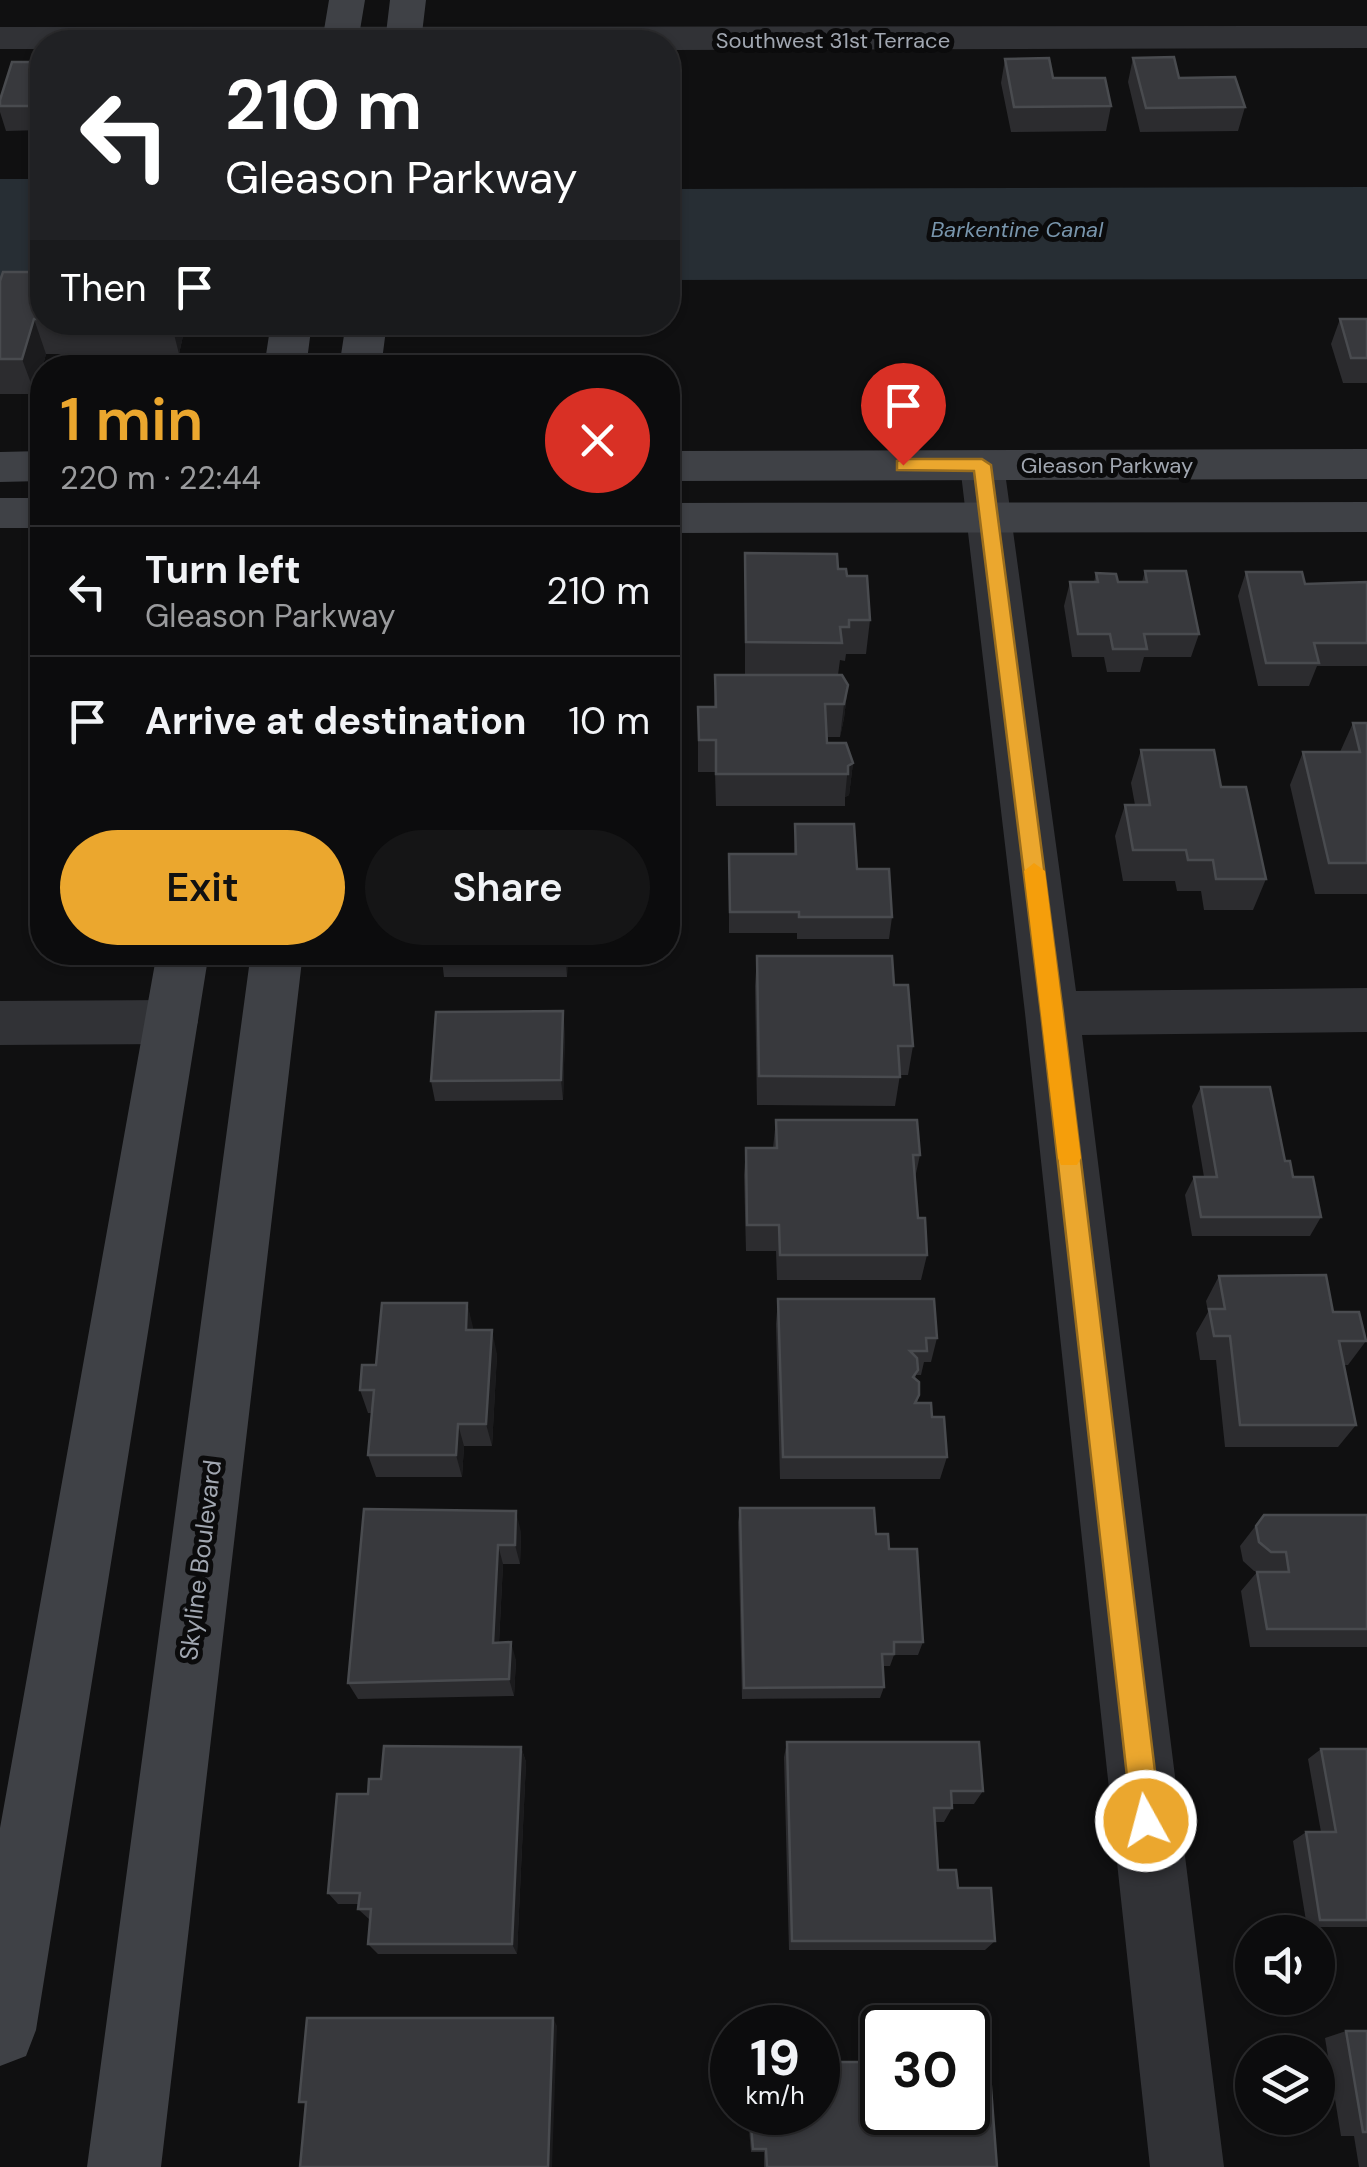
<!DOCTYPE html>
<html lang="en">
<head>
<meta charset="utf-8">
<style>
  :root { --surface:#0c0c0d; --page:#151516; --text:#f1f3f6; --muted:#9a9b9d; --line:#2c2c2e; --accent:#eba72e }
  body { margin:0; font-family:"DM Sans",sans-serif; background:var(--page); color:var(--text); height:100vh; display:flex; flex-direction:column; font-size:38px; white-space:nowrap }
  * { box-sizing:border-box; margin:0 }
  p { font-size:32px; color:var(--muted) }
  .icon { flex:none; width:55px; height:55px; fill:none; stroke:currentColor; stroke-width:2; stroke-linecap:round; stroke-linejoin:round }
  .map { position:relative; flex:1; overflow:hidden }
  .drawer { position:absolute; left:30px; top:355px; width:650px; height:610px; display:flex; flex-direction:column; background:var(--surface); border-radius:40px; box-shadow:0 2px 8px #0004,0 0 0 2px var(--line) }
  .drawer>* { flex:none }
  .guide { position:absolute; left:30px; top:30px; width:650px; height:305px; border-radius:40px; box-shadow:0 2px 8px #0004,0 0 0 2px var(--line); background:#202124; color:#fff; overflow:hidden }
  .controls { position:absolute; left:1235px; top:1915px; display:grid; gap:20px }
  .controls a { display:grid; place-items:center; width:100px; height:100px; border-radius:50%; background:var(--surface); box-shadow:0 2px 8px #0004,0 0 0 2px var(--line); font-size:50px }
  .speed { position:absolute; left:710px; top:2005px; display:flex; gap:20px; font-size:50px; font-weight:700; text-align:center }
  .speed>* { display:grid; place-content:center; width:130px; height:130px; border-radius:50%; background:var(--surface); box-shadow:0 2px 8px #0004,0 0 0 2px var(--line); line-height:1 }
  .speed small { font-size:25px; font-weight:400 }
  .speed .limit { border:5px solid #111; border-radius:15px; background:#fff; color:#111 }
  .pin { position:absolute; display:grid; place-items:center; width:85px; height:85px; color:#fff; margin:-102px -42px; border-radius:50% 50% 50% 0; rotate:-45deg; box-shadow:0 0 10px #0007 }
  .pin .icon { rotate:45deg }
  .me { position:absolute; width:110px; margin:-55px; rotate:353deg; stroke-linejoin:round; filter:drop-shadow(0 0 8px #0008) }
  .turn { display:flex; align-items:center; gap:35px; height:210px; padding:0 30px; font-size:45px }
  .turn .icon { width:130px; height:130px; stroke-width:2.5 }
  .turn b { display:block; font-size:70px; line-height:85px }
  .then { display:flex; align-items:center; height:95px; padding:0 30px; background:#0003; gap:20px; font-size:38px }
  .round { display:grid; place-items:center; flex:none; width:105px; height:105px; border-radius:52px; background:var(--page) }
  .head { display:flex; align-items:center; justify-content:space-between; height:170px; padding:0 30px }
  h1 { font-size:60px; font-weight:600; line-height:75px; color:var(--accent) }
  .primary-button { display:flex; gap:20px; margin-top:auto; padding:20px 30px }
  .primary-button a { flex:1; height:115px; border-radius:60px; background:var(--accent); color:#111; font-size:40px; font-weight:600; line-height:115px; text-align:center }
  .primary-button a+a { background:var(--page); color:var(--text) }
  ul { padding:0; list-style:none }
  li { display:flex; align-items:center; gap:30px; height:130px; padding:0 30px; border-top:2px solid var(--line) }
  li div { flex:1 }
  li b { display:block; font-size:38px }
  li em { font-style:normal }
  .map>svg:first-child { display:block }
  .water { fill:#272e34 }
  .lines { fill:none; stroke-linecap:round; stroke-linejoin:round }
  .street { fill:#313236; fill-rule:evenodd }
  .secondary { fill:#3f4146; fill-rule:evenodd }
  .wall { fill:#2c2c2f }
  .shaded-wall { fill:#1b1b1d }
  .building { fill:#38393d; stroke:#494b4f; stroke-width:2.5 }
  .route { fill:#eba72e; stroke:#996d1e; stroke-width:2.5 }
  .slow { fill:#f59e0b }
  .labels { text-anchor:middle; stroke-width:10; stroke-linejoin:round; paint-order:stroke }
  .far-street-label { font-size:22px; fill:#a1a7b1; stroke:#0b0b0c }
  .far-water-label { font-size:22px; font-style:italic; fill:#7895ac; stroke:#0b0b0c }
  .street-label { font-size:25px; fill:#a1a7b1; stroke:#0b0b0c }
</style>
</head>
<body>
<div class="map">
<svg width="1367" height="2167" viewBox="0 0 1367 2167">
  <rect width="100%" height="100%" fill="#101011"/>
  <!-- water -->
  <path class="water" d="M0,179h42v103h-42z
    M1367,187v92l-699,1v-91z"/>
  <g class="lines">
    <!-- street -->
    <path class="street" d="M1367,26v22l-699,2v-8h-626v7h-42v-22z
      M982,450l15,5 7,10 72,526 291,-3v44l-285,3 142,1132h-74l-125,-1154 -65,-548 7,-10z
      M171,1000l19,6 8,16 -8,16 -19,6 -171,1v-44z"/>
    <!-- secondary -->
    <path class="secondary" d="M329,0h36l-7,42h-36z
      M390,0h36l-5,42h-36z
      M271,322h41l-6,46h-42z
      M346,322h41l-6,46h-42z
      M1367,449v30l-699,2v-30z
      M42,451v30l-42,1v-30z
      M0,498h42v30h-42z
      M1367,502v30l-699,1v-30z
      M157,952h52l-173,1078 -10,26 -26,10v-238z
      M251,952h52l-142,1215h-74z"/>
  </g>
  <!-- wall -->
  <path class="wall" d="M1133,58l112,49 -7,24 -98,1 -12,-50z
    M1005,59l48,19 58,28 -5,25 -95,1 -10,-49z
    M42,62v68l-36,1 -6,-19v-12z
    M42,272v50h144l-7,32h-133l-11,40h-35v-113z
    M1340,319h27v64h-24l-12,-39z
    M745,553l93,16 9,7 23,44 -4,34h-20l-1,7 -5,-1 -2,15 10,10 -4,33 -4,19h-14l1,6 26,20 -4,32 -4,2v9h-129l-1,-34h-17v-65h16l1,-32h30z
    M1145,571l54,63 -8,23h-47l-4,15h-33l-3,-15h-32l-8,-51 6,-24h24l2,-9 22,9h24z
    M1246,572l59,12 62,-2v84h-50l-8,20h-51l-20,-90z
    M1353,723h14v171h-52l-25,-109 13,-33h37z
    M1141,750l80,37 45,92 -13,31h-49l-3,-19h-24l-2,-10h-52l-8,-45 10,-31h10l-4,-22z
    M795,824l62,45 35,48 -3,22h-92v-6h-68v-79h65z
    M441,952h127l-1,25h-123z
    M757,956l137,29 19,61 -5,29h-8l-5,31 -138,-1 -2,-119z
    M565,1031l-2,69 -128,1 -4,-20z
    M1201,1087l84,74 8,16 28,40 -11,19h-118l-7,-41 9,-18h10l-12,-71z
    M776,1120l144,35 -5,23 3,40 9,37 -6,25h-144l-1,-29h-30l-2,-76 2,-27h27z
    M1219,1276l114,36 33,29 -18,24h-4l12,60 -18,22h-113l-9,-87h-16l-4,-27 12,-21 -2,-11z
    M778,1299l159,39 -6,24h-7l-3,13h-5l-1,4 4,16 -2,8 15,14 15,40 -7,22h-160l-4,-155z
    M467,1303l6,27 24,24 -5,92h-28l-2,31h-86l-8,-22 4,-42h-4l-8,-23 16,-25z
    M740,1508l136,26 13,15 34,93 -5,13h-24l-4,11h-8l2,21 -4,11 -138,1 -4,-177z
    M364,1509l157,23 -1,32h-17l-4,79 17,17 -2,36 -156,3 -10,-16z
    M1264,1515h103v132h-117l-9,-56 16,-19h12l-15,-1 -11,-10 -3,-15z
    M787,1742l196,49 -9,13h-22v4l-8,14h-9l3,48 20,18 37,53 -10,9h-196l-5,-193z
    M521,1747l5,15 -9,192h-139l-10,-10 2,-24 -12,-11 1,-5h-21l-10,-11 40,-99 13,-15z
    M1321,1749h46v178h-60l-14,-86 13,-9h15l-13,-73z
    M1346,2031h21v136h-8l-5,-31h-13l-16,-98z
    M763,2112h55l179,55h-233v-15h-13l-2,-23 2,-4h12z"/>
  <!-- shaded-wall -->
  <path class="shaded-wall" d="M34,319l12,35 -11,40 -13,-35z
    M171,322h15l-7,32z
    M848,685l-4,33 -4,19 4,-33z
    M853,763l-4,32 -4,2 3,-31z
    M565,952h3l-1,25z
    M563,1011l2,20 -2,69 -2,-20z
    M467,1303l6,24 -2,27 -5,-24z
    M492,1330l5,24 -5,92 -6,-22z
    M458,1424l6,22 -2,31 -6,-22z
    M516,1511l5,21 -1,32 -5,-19z
    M498,1545l5,19 -5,97 -5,-18z
    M511,1642l5,18 -2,36 -5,-17z
    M521,1747l5,15 -9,192 -5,-10z
    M553,2018l4,8 -5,141h-4z"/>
  <!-- building -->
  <path class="building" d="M1174,57l5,21 56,-1 10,30 -99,1 -13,-50z
    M1049,58l4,20h52l6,28 -97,1 -9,-48z
    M12,62h30v44h-42v-6z
    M3,272h39v47h-8l-12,40h-22v-78z
    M1340,319h27v39h-16z
    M745,553l92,1 1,15h8l1,7h20l3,44h-21v7h-9l2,16 -96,-1z
    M1145,571h41l13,63h-55l3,15h-34l-3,-15h-32l-8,-52h28l-2,-9 20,1 2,8h29z
    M1246,572h56l3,12 62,-2v61h-53l5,20h-53z
    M715,675h127l6,10 -4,19h-19l2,39h19l7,20 -5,3v8h-132v-34h-17l-1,-33h18z
    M1353,723h14v140h-38l-26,-111h57z
    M1141,750h73l7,37h25l20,92h-50l-3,-19h-25l-2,-10h-53l-8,-45h25z
    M795,824h59l3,45h32l3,48h-93v-5h-69l-1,-58h67z
    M441,952h124v4h-125z
    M757,956h135l2,29h14l5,61h-15l2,31 -141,-1z
    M563,1011l-2,69 -130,1 5,-69z
    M1201,1087h69l15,74h5l3,16h20l8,40h-120l-7,-40h23z
    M776,1120h141l3,35h-7l5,63h7l2,37h-147l-1,-30h-32l-1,-77h31z
    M1326,1275l7,37h26l7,29h-27l17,84h-116l-10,-89h-16l-5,-27h16l-6,-33z
    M778,1299h156l3,39h-11l1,13h-17l7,7 1,12 -5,7 6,5v13l-4,8h16l1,14h12l3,40h-164z
    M382,1303h85l-1,27h26l-6,94h-28l-2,31h-88l6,-65h-14l2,-25h14z
    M740,1508h134l2,26h12l1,15h28l6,93h-29v12h-12l2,33 -140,1z
    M364,1509l152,2 -1,34h-17l-5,98 18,-1 -2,37 -161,4z
    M1264,1515h103v114h-100l-10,-57h32l-3,-20h-15l-12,-10 -3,-16z
    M787,1742h192l4,49h-32l1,17h-18l4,62h18l2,18h33l4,53h-203z
    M384,1746l137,1 -9,197h-144l3,-35h-13l2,-16h-32l9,-99h31l1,-15h12z
    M1321,1749h46v171h-47l-14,-88h30z
    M307,2018h246l-5,149h-248l6,-65h-7z
    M1346,2031h21v101h-4z
    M968,2061h21l8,106h-230l-1,-18h-13l-2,-24h15l-1,-13h53v-50h64v50h86z"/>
  <!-- route -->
  <path class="route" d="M903,459h79l9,6 72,548 98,808 -4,10 -11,4 -10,-4 -4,-10 -91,-808 -67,-542 -77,-1v-9z"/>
  <!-- slow -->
  <path class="slow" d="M1034,863l11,8 36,287 -4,7h-16l-3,-7 -34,-287z"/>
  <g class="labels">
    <!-- far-street labels -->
    <g class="far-street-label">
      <text x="833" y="48">Southwest 31st Terrace</text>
      <text x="1107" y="473">Gleason Parkway</text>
    </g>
    <!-- far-water labels -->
    <g class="far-water-label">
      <text x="1017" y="237">Barkentine Canal</text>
    </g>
    <!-- street labels -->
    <g class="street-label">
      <text transform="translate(200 1560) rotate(-83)" y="9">Skyline Boulevard</text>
    </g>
  </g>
</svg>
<div class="controls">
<a><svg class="icon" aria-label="sound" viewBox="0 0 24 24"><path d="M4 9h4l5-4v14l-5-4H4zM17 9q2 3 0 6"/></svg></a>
<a><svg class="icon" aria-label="layers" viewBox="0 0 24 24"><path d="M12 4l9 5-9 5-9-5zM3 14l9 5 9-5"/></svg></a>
</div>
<div class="speed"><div>19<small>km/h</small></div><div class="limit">30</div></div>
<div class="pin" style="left:903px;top:465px;background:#d93025"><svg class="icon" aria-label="arrive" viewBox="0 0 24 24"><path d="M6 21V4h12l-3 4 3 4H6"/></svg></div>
<svg class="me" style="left:1146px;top:1821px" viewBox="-20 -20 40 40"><circle r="17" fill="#eba72e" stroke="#fff" stroke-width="3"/><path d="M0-11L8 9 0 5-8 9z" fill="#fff"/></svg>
<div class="guide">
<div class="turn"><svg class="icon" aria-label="left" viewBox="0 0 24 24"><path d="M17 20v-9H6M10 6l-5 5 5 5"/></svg><div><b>210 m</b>Gleason Parkway</div></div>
<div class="then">Then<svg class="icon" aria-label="arrive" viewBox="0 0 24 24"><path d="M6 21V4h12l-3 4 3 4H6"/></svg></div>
</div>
<section class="drawer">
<div class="head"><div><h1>1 min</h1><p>220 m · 22:44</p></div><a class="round" style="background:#d93025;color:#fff"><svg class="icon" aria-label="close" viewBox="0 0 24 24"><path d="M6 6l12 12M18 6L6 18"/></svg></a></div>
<ul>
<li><svg class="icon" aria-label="left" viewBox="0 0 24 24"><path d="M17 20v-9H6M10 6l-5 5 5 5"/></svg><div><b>Turn left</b><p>Gleason Parkway</p></div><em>210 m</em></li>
<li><svg class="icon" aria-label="arrive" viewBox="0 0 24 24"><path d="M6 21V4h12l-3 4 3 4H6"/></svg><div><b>Arrive at destination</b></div><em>10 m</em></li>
</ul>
<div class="primary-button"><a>Exit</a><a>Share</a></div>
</section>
</div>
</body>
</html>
